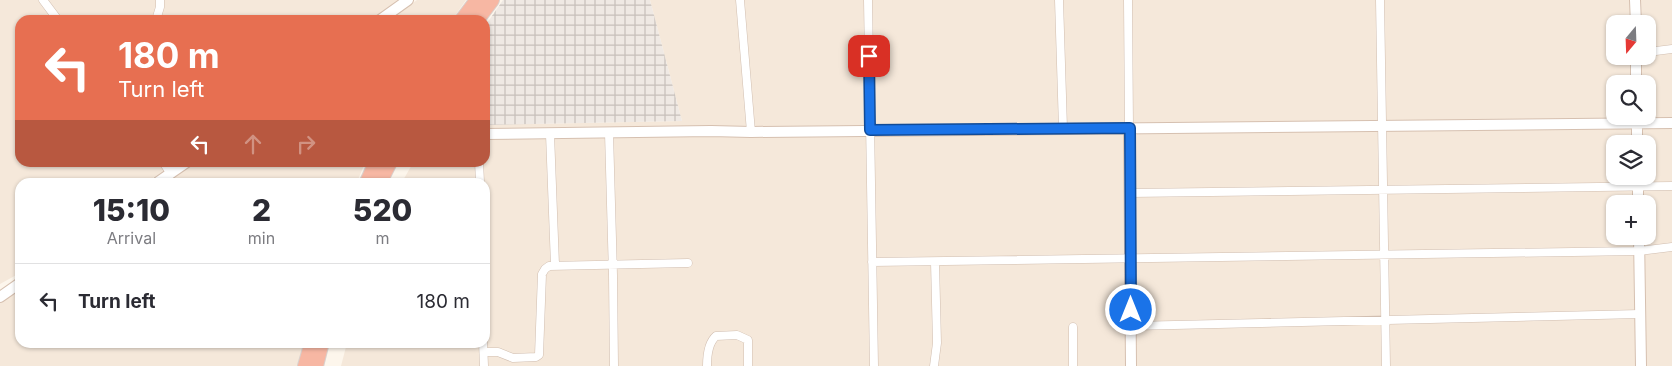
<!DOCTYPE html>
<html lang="en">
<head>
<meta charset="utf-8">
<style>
  :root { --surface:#fff; --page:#f7f7f7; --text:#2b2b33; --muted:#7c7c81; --line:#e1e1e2 }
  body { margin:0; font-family:Inter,sans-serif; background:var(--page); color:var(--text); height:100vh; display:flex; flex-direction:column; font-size:19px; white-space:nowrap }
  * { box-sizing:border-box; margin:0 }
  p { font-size:16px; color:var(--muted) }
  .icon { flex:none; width:28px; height:28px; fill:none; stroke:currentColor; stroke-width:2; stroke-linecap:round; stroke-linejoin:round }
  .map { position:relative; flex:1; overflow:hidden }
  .sheet { position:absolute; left:15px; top:178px; width:475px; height:170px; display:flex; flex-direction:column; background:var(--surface); border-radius:15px; box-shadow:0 1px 4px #0004 }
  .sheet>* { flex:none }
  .hud { position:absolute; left:15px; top:15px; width:475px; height:152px; border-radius:15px; box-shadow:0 1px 4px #0004; background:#e76f51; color:#fff; overflow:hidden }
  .needle { width:32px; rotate:199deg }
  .controls { position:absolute; left:1606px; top:15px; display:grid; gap:10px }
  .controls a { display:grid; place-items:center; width:50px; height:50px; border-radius:10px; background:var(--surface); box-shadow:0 1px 4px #0004; font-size:25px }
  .pin { position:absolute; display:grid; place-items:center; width:42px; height:42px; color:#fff; margin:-21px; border-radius:10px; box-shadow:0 2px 8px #0006 }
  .me { position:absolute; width:55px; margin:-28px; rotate:0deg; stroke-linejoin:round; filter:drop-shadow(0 0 4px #0008) }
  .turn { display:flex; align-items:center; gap:18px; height:105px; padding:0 20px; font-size:22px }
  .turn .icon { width:65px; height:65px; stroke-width:2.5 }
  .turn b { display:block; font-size:35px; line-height:42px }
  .lanes { display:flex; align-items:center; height:48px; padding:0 20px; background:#0003; justify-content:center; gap:25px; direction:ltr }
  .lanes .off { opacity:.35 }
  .eta { display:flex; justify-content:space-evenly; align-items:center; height:85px; text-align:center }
  .eta b { font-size:30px; font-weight:800; line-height:35px }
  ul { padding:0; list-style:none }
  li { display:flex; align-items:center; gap:15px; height:75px; padding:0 20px; border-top:1px solid var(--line) }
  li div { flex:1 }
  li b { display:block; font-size:19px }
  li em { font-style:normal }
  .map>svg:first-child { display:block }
  .residential { fill:#f5e8da; fill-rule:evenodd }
  .industrial { fill:url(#industrial-grid) }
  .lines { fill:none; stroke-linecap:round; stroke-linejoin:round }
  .street-casing { stroke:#d1beb0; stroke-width:9 }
  .secondary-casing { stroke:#d6c0b0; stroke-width:12 }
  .highway-casing { stroke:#dad1cd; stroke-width:16 }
  .street { stroke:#fff; stroke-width:8 }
  .secondary { stroke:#fff; stroke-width:10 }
  .highway { stroke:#f7b7a3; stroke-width:14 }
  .route-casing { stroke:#114b97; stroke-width:12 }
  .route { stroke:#1a73e8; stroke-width:9 }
</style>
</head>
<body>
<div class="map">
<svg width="1672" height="366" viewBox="0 0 1672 366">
  <defs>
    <pattern id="industrial-grid" width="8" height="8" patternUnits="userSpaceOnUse" patternTransform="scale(1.25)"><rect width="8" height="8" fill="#efe9e4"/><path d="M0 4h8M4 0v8" fill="none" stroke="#c7c0bb"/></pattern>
  </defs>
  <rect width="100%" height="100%" fill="#fdf6ec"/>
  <!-- residential -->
  <path class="residential" d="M0,0h399l-28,20h-351v142l155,1 -28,19h-127v91l-20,11z
    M417,0h49l-14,20h-63z
    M650,0h1022v366h-1331l6,-23 138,-1v-160h-83l11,-19 72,-1v-37l197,-4zM1615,24h33v32h-33zM1615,84h33v32h-33zM1615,144h33v32h-33zM1615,204h33v32h-33z
    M190,163h175l-8,19h-193z
    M20,290v52l286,1 -6,23h-300v-66z"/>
  <!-- industrial -->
  <path class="industrial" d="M503,0h147l32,121 -197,4v-99z"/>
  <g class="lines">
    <defs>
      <path id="street" d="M43,0l15,20
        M740,0l11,132
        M868,0l6,366
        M1059,0l4,128
        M1128,0l1,128
        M1380,0l6,366
        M156,20l4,-13v-7
        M1648,52l24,-3
        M609,133l4,142 1,91
        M550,134l5,131
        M163,162l8,12
        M479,162l1,20
        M1130,193l542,-7
        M485,251v9
        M872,262l767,-11 33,-4
        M1131,326l509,-12
        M483,342l1,24
        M484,352h14l15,6 23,-1 3,-2 3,-81 3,-5 4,-3 139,-3
        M707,366c0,-10 1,-23 9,-30l21,-1 11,5v26
        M934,366l3,-23 -2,-81
        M1073,366v-39"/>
      <path id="secondary" d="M1635,0l1,24
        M380,20l28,-20
        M1636,56v28
        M1637,117v27
        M1129,128l2,238
        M485,134l226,-3 40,1 921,-9
        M1638,176v28
        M158,182l29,-20
        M1639,236l2,130
        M0,297l20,-14"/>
      <path id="highway" d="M462,20l15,-20
        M477,20l15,-20
        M367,182l9,-20
        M380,182l10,-20
        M305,366l7,-24
        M316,366l6,-24"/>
    </defs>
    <!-- street casing -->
    <use href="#street" class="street-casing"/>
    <!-- secondary casing -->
    <use href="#secondary" class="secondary-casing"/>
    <!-- highway casing -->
    <use href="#highway" class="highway-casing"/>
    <!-- street -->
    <use href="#street" class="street"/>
    <!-- secondary -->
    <use href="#secondary" class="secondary"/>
    <!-- highway -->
    <use href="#highway" class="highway"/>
  </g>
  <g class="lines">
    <defs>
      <path id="route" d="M869,56l1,74 260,-2 1,182"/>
    </defs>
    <!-- route casing -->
    <use href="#route" class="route-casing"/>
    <!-- route -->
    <use href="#route" class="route"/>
  </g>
</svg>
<div class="controls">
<a><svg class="needle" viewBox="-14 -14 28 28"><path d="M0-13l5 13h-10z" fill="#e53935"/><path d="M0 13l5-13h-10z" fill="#7c7c81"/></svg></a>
<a><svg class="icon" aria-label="search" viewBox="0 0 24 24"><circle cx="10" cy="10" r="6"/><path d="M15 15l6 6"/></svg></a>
<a><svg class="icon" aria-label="layers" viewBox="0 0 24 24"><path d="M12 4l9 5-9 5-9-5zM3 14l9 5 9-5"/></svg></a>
<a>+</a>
</div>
<div class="pin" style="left:869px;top:56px;background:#d93025"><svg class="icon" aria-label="arrive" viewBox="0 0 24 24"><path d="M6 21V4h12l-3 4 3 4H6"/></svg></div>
<svg class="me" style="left:1131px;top:310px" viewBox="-20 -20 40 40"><circle r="17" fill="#1a73e8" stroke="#fff" stroke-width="3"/><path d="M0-11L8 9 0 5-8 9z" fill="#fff"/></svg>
<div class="hud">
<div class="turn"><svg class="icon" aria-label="left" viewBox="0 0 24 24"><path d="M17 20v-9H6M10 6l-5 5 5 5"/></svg><div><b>180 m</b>Turn left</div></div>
<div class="lanes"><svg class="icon" aria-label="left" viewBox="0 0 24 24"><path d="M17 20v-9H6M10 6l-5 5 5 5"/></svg><svg class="icon off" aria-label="ahead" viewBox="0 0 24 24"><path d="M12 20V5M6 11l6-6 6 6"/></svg><svg class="icon off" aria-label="right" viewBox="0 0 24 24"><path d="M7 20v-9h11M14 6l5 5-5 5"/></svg></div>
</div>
<section class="sheet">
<div class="eta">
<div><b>15:10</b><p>Arrival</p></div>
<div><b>2</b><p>min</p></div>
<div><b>520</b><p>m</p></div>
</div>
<ul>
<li><svg class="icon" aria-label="left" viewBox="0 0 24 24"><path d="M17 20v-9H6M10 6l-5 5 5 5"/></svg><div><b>Turn left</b></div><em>180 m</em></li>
</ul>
</section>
</div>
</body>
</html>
